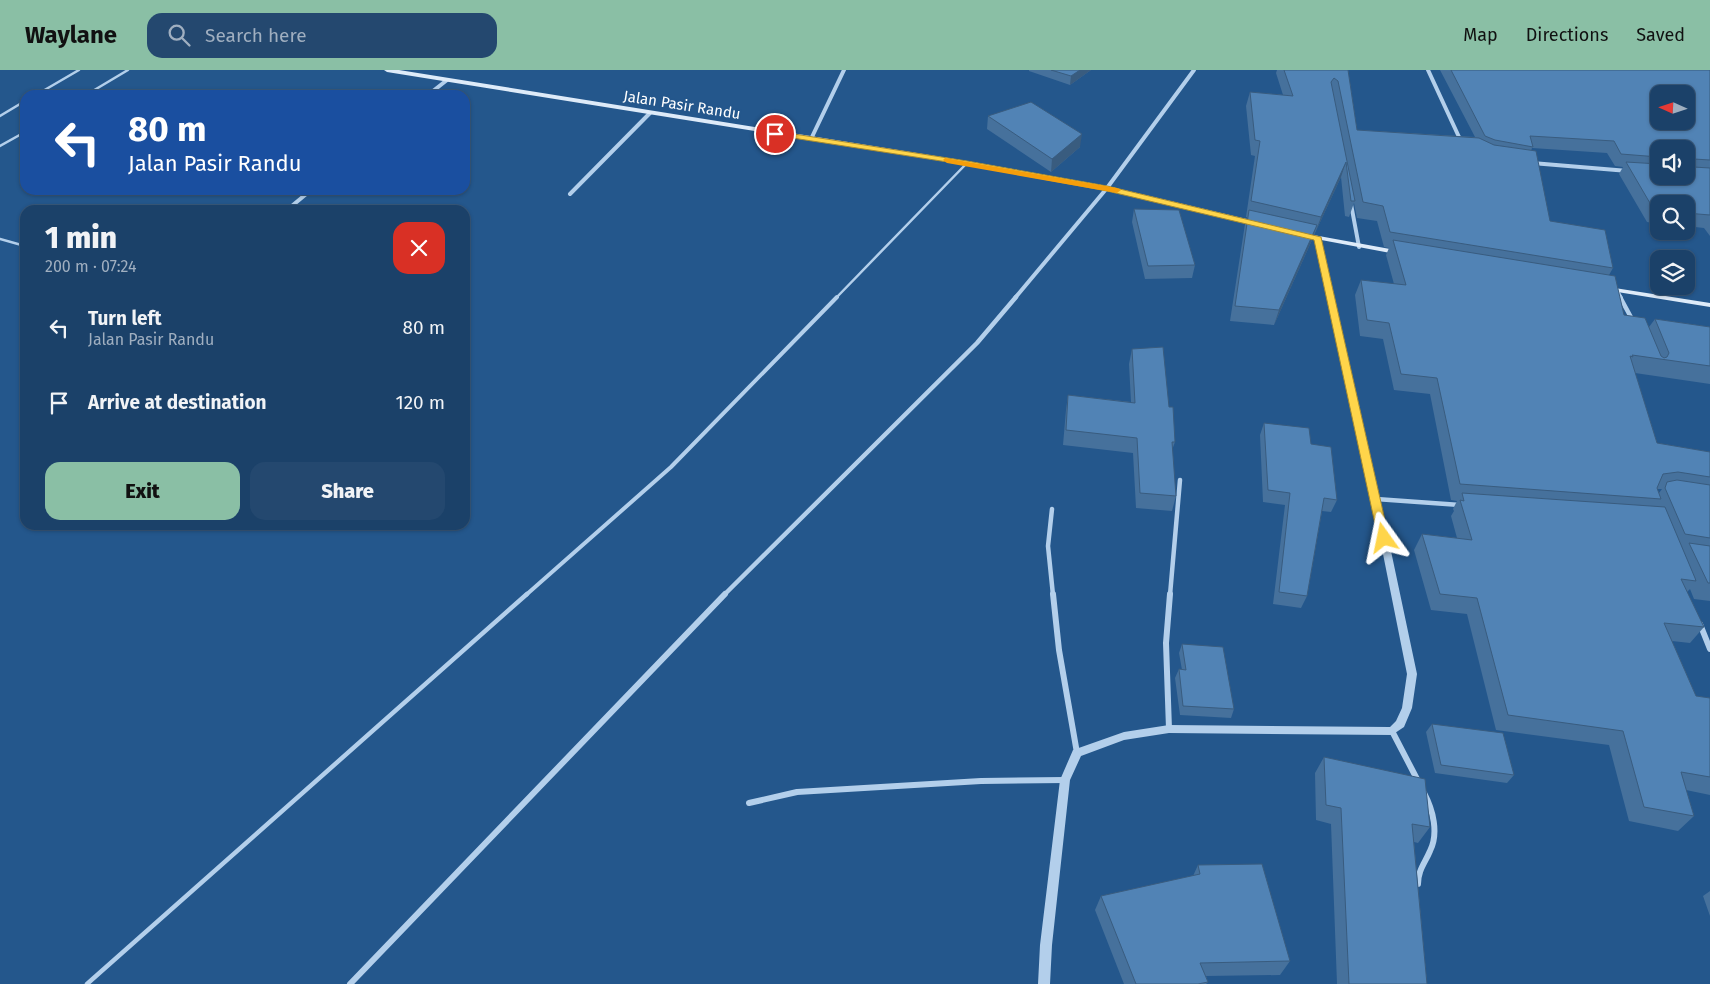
<!DOCTYPE html>
<html lang="en">
<head>
<meta charset="utf-8">
<style>
  :root { --surface:#1b4169; --page:#24486f; --text:#f1f3f6; --muted:#a0afc0; --line:#395a7d; --accent:#8abfa5 }
  body { margin:0; font-family:"Fira Sans",sans-serif; background:var(--page); color:var(--text); height:100vh; display:flex; flex-direction:column; font-size:19px; white-space:nowrap }
  * { box-sizing:border-box; margin:0 }
  p { font-size:16px; color:var(--muted) }
  .icon { flex:none; width:28px; height:28px; fill:none; stroke:currentColor; stroke-width:2; stroke-linecap:round; stroke-linejoin:round }
  .map { position:relative; flex:1; overflow:hidden }
  .panel { position:absolute; left:20px; top:135px; width:450px; height:325px; display:flex; flex-direction:column; background:var(--surface); border-radius:15px; box-shadow:0 1px 4px #0004,0 0 0 1px var(--line) }
  .panel>* { flex:none }
  .top-card { position:absolute; left:20px; top:20px; width:450px; height:105px; border-radius:15px; box-shadow:0 1px 4px #0004,0 0 0 1px var(--line); background:#1a4fa0; color:#fff; overflow:hidden }
  .needle { width:32px; rotate:273deg }
  .fabs { position:absolute; left:1650px; top:15px; display:grid; gap:10px }
  .fabs a { display:grid; place-items:center; width:45px; height:45px; border-radius:10px; background:var(--surface); box-shadow:0 1px 4px #0004,0 0 0 1px var(--line); font-size:25px }
  .pin { position:absolute; display:grid; place-items:center; width:42px; height:42px; color:#fff; margin:-21px; border:2px solid #fff; border-radius:50%; box-shadow:0 1px 5px #0007 }
  .me { position:absolute; width:55px; margin:-28px; rotate:348deg; stroke-linejoin:round; filter:drop-shadow(0 0 4px #0008) }
  .turn { display:flex; align-items:center; gap:18px; height:105px; padding:0 25px; font-size:22px }
  .turn .icon { width:65px; height:65px; stroke-width:2.5 }
  .turn b { display:block; font-size:35px; line-height:42px }
  .round { display:grid; place-items:center; flex:none; width:52px; height:52px; border-radius:15px; background:var(--page) }
  .overview { display:flex; align-items:center; justify-content:space-between; height:85px; padding:0 25px }
  h1 { font-size:30px; font-weight:800; line-height:38px }
  .cta { display:flex; gap:10px; margin-top:auto; padding:10px 25px }
  .cta a { flex:1; height:58px; border-radius:15px; background:var(--accent); color:#111; font-size:20px; font-weight:800; line-height:58px; text-align:center }
  .cta a+a { background:var(--page); color:var(--text) }
  ul { padding:0; list-style:none }
  li { display:flex; align-items:center; gap:15px; height:75px; padding:0 25px }
  li div { flex:1 }
  li b { display:block; font-size:19px }
  li em { font-style:normal }
  header { display:flex; align-items:center; gap:30px; box-sizing:border-box; height:70px; padding:0 25px; background:var(--accent); color:#111 }
  header strong { font-size:24px }
  nav { display:flex; gap:28px; margin-inline-start:auto; font-size:18px }
  .search { width:350px; height:45px; background:var(--page); display:flex; align-items:center; gap:12px; box-sizing:border-box; padding:0 18px; border-radius:15px; color:var(--muted); font-size:19px }
  .map>svg:first-child { display:block }
  .lines { fill:none; stroke-linecap:round; stroke-linejoin:round }
  .service-far2 { stroke:#b3cfeb; stroke-width:2.5 }
  .service-far1 { stroke:#b3cfeb; stroke-width:4 }
  .service { stroke:#b3cfeb; stroke-width:4.5 }
  .minor-far2 { stroke:#b3cfeb; stroke-width:4 }
  .minor-far1 { stroke:#b3cfeb; stroke-width:4.5 }
  .minor { stroke:#b3cfeb; stroke-width:6 }
  .tertiary { fill:#b3cfeb; fill-rule:evenodd }
  .secondary { fill:#deebf9; fill-rule:evenodd }
  .wall { fill:#46719c; fill-rule:evenodd }
  .shaded-wall { fill:#395c7f }
  .building { fill:#5183b5; stroke:#395c7f; fill-rule:evenodd }
  .route { fill:#ffd54a; stroke:#a68a30 }
  .slow { fill:#f59e0b }
  .labels { text-anchor:middle; stroke-width:4; stroke-linejoin:round; paint-order:stroke }
  .far-street-label { font-size:15px; fill:#fff; stroke:#24578c }
</style>
</head>
<body>
<header>
<strong>Waylane</strong>
<div class="search"><svg class="icon" aria-label="search" viewBox="0 0 24 24"><circle cx="10" cy="10" r="6"/><path d="M15 15l6 6"/></svg>Search here</div>
<nav><a>Map</a><a>Directions</a><a>Saved</a></nav>
</header>
<div class="map">
<svg width="1710" height="914" viewBox="0 0 1710 914">
  <rect width="100%" height="100%" fill="#24578c"/>
  <g class="lines">
    <!-- service-far2 -->
    <path class="service-far2" d="M36,25l43,-25
      M86,25l42,-25
      M0,46l25,-15
      M0,76l25,-14
      M0,169l25,7
      M836,228l131,-135"/>
    <!-- service-far1 -->
    <path class="service-far1" d="M526,525l145,-128 166,-170"/>
    <!-- service -->
    <path class="service" d="M87,914l440,-390"/>
    <!-- minor-far2 -->
    <path class="minor-far2" d="M1428,0l31,67 4,4
      M428,25l19,-15
      M811,69l33,-69
      M1532,93l96,8
      M570,124l80,-81
      M1351,134l8,43
      M287,140l24,-20
      M1617,221l4,7
      M1015,228l92,-110 87,-118"/>
    <!-- minor-far1 -->
    <path class="minor-far1" d="M1620,227l13,24
      M1376,429l84,6
      M1052,439l-4,37 5,49
      M724,525l253,-252 39,-46
      M1170,525l10,-115"/>
    <!-- minor -->
    <path class="minor" d="M1053,524l6,56 18,103
      M1700,554l10,25
      M1169,659l-3,-86 4,-49
      M1392,661l26,50
      M749,733l48,-11 184,-11 84,-1
      M1418,814c0,-14 7,-21 12,-33 9,-18 3,-41 -6,-58
      M350,914l375,-390"/>
    <!-- tertiary -->
    <path class="tertiary" d="M1318,166l3,2 59,261 37,175 -5,34 -8,19 -12,8 -223,-2 -45,7 -43,16 -11,24 -18,165 -2,39h-12l2,-39 20,-165 13,-30 51,-18 45,-7 221,2 6,-6 6,-13 5,-34 -35,-175 -57,-261z"/>
    <!-- secondary -->
    <path class="secondary" d="M384,0h15l568,91 140,25 152,36 4,2 -4,2 -152,-36 -140,-25 -580,-93z
      M1297,162l104,19 4,2 -4,2 -101,-19 -4,-2z
      M1602,216l108,17v4l-105,-17h-3z"/>
  </g>
  <!-- wall -->
  <path class="wall" d="M1029,0h62l-21,15 -41,-14z
    M1277,0h71l9,60 118,7 -35,-67h270v166l-6,-8 -18,-2v-22h-27v20l-12,-2 -28,-48 4,-7 -8,-1 -8,-13 -75,-5 -1,3 19,70 63,47 -4,7 15,40 25,12 6,-8 55,8v57l-75,-11 22,70 53,9v149l-16,-2 -4,-10 -3,3 17,35 -14,16 -18,-2 24,55 14,2v97l-24,-5 8,26 -16,15 -49,-10 -20,-76 -113,-15 -29,-116 -36,-4 -17,-60 8,-16 35,4 -6,-22 3,-5 -1,-2 4,-8 -6,-1 -21,-106 -36,-4 -11,-51 -23,-3 -5,-41 6,-15 33,4 -8,-29 3,-7 -5,-1 -7,-26 -20,-3 -3,-15 -5,14 -4,-1 -4,-39 -26,56 -3,7 -38,85 -44,-4 15,-97 2,-7h-1l9,-61 -4,-1 -5,-49 4,-14 33,3 -7,-22zM1659,79l27,27h-27zM1657,419h5l-3,4z
    M988,46l92,31 -29,25 -64,-43z
    M1134,139l61,56 -3,13 -47,1 -13,-57z
    M1132,279l37,58 6,35 -3,8 4,46 -4,15 -36,-3 -3,-55 -70,-8 3,-35 2,-15 63,7 -2,-38z
    M1264,353l47,21 26,56 -6,12 -9,-1 -15,85 -6,12 -28,-4 12,-99 -22,-3 -3,-67z
    M1182,574l52,65 -3,9 -51,-3 -5,-37 4,-9 3,1 -3,-17z
    M1432,654l82,51 -7,8 -72,-10 -9,-41z
    M1324,687l106,70 -12,16 -4,-1 13,142h-90l-6,-160 -15,-4 -1,-47z
    M1198,795l92,96 -10,14 -74,1 2,6 -2,2h-82l-29,-74 6,-14 92,-20z
    M1710,821v25l-7,-20z"/>
  <!-- shaded-wall -->
  <path class="shaded-wall" d="M1080,0h11l-21,15 1,-9z
    M1082,64l-2,13 -29,25 1,-13z
    M1346,92l-5,15 -26,56 6,-16z
    M1317,155l-5,15 -38,85 5,-15z"/>
  <!-- building -->
  <path class="building" d="M1051,0h29l-9,6z
    M1284,0h64l9,60 122,8 15,7 42,6 14,70 55,9 8,38 -223,-36 -7,-26 -20,-4 -25,-121 -4,-3 -3,4 24,119h-4l-5,-39 -25,55 -70,-16 9,-60 -5,-1 -5,-48 43,4z
    M1451,0h259v90l-16,-1 -4,3 3,5 17,1v47l-24,-2v-9h-27v6h-5l-28,-48 33,2v12h27v-27h-27v8l-38,-3 -7,-13 -84,-5 3,11 -38,-7 -10,-4zM1659,24h27v27h-27z
    M1031,32l51,32 -30,25 -64,-43z
    M1134,139l45,1 16,55 -47,1z
    M1249,140l68,15 -38,85 -44,-4z
    M1393,170l222,36 9,39 21,3 16,38 3,2 3,-1 2,-4 -14,-34 55,8v39l-78,-11 1,2 -3,-1 27,87 53,9v25l-32,-5 -15,2 -6,14 4,11 -201,-15 -23,-106 -36,-4 -12,-51 -22,-3 -6,-40 45,5z
    M1163,277l6,60h4l2,35h-3l4,54 -36,-3 -3,-55 -71,-8 2,-35 67,8 -3,-54z
    M1264,353l45,5 2,16 20,3 6,53 -13,-2 -17,98 -28,-4 11,-99 -22,-3z
    M1677,410l33,5v53l-25,-4 -20,-46 2,-6z
    M1462,423l203,14 30,71 1,3 -15,-2 23,48 -40,-4 32,73 14,2v79l-29,-5 13,44 -50,-9 -21,-76 -115,-16 -31,-117 -37,-4 -18,-60 50,6 -12,-40 4,1z
    M1689,473l21,3v37h-2z
    M1182,574l41,3 11,62 -51,-3 -4,-37 7,1z
    M1432,654l71,9 11,42 -73,-10z
    M1324,687l101,22 5,48 -18,-3 15,160h-78l-8,-176 -15,-3z
    M1262,794l28,97 -90,2 8,19 -10,2h-62l-35,-88 99,-22 -2,-9z"/>
  <!-- route -->
  <path class="route" d="M775,61l192,30 140,25 214,51 68,301 -1,3h-8l-2,-3 -64,-298 -207,-49 -140,-26 -194,-30v-3z"/>
  <!-- slow -->
  <path class="slow" d="M945,88l172,30 4,2 -4,3 -170,-30 -4,-3z"/>
  <g class="labels">
    <!-- far-street labels -->
    <g class="far-street-label">
      <text transform="translate(682 35) rotate(9)" y="5">Jalan Pasir Randu</text>
    </g>
  </g>
</svg>
<div class="fabs">
<a><svg class="needle" viewBox="-14 -14 28 28"><path d="M0-13l5 13h-10z" fill="#e53935"/><path d="M0 13l5-13h-10z" fill="#a0afc0"/></svg></a>
<a><svg class="icon" aria-label="sound" viewBox="0 0 24 24"><path d="M4 9h4l5-4v14l-5-4H4zM17 9q2 3 0 6"/></svg></a>
<a><svg class="icon" aria-label="search" viewBox="0 0 24 24"><circle cx="10" cy="10" r="6"/><path d="M15 15l6 6"/></svg></a>
<a><svg class="icon" aria-label="layers" viewBox="0 0 24 24"><path d="M12 4l9 5-9 5-9-5zM3 14l9 5 9-5"/></svg></a>
</div>
<div class="pin" style="left:775px;top:64px;background:#d93025"><svg class="icon" aria-label="arrive" viewBox="0 0 24 24"><path d="M6 21V4h12l-3 4 3 4H6"/></svg></div>
<svg class="me" style="left:1384px;top:468px" viewBox="-20 -20 40 40"><path d="M0-17L14 15 0 8-14 15z" fill="#ffd54a" stroke="#fff" stroke-width="4"/></svg>
<div class="top-card">
<div class="turn"><svg class="icon" aria-label="left" viewBox="0 0 24 24"><path d="M17 20v-9H6M10 6l-5 5 5 5"/></svg><div><b>80 m</b>Jalan Pasir Randu</div></div>
</div>
<section class="panel">
<div class="overview"><div><h1>1 min</h1><p>200 m · 07:24</p></div><a class="round" style="background:#d93025;color:#fff"><svg class="icon" aria-label="close" viewBox="0 0 24 24"><path d="M6 6l12 12M18 6L6 18"/></svg></a></div>
<ul>
<li><svg class="icon" aria-label="left" viewBox="0 0 24 24"><path d="M17 20v-9H6M10 6l-5 5 5 5"/></svg><div><b>Turn left</b><p>Jalan Pasir Randu</p></div><em>80 m</em></li>
<li><svg class="icon" aria-label="arrive" viewBox="0 0 24 24"><path d="M6 21V4h12l-3 4 3 4H6"/></svg><div><b>Arrive at destination</b></div><em>120 m</em></li>
</ul>
<div class="cta"><a>Exit</a><a>Share</a></div>
</section>
</div>
</body>
</html>
